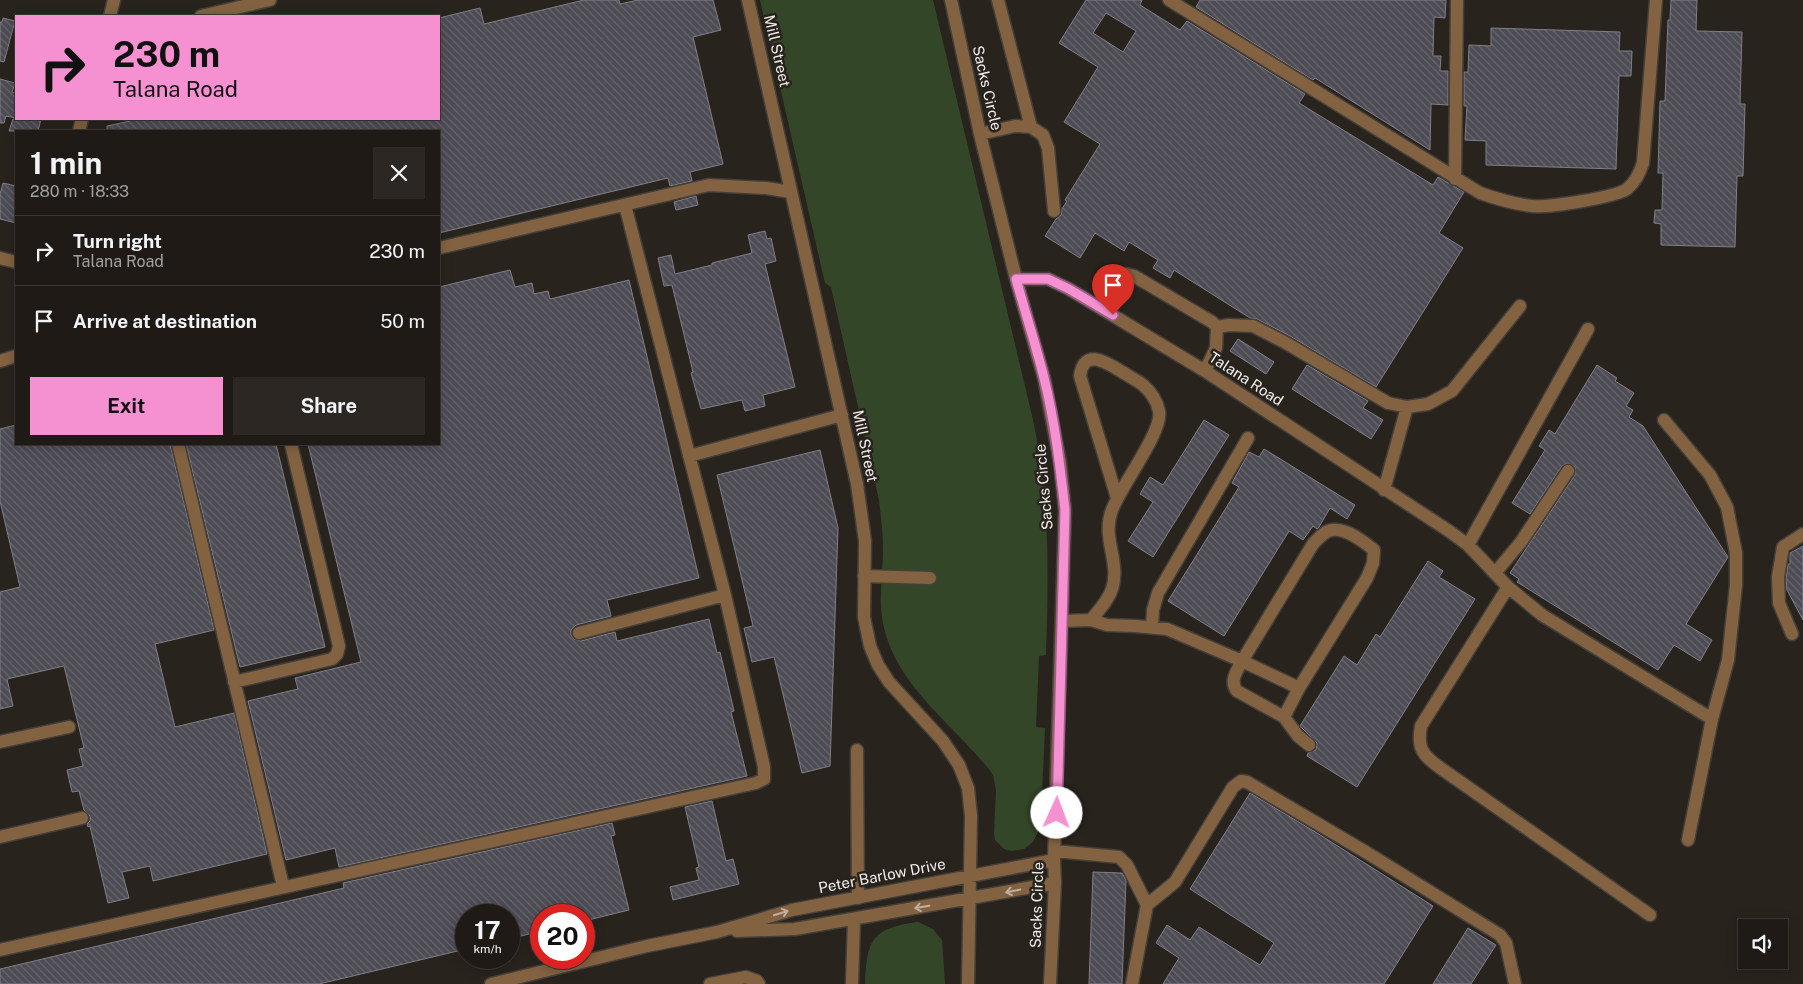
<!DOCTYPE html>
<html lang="en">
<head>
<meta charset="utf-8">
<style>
  :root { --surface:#1f1a16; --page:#2c2723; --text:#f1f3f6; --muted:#a1a1a1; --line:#3c3835; --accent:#f590d1 }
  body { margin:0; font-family:"Public Sans",sans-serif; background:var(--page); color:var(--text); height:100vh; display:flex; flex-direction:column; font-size:19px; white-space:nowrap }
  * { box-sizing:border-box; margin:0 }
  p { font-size:16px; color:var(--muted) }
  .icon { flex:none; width:28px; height:28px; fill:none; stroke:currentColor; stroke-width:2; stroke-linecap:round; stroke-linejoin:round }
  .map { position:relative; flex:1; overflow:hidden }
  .details { position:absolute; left:15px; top:130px; width:425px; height:315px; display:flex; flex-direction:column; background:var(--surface); border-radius:0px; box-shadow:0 2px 12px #0003,0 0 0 1px var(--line) }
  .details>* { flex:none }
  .hud { position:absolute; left:15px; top:15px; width:425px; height:105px; border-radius:0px; box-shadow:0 2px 12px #0003,0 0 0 1px var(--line); background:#f590d1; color:#111; overflow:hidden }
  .tools { position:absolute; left:1738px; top:919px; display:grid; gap:10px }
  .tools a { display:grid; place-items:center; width:50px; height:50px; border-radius:0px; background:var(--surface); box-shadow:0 2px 12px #0003,0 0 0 1px var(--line); font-size:25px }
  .speed { position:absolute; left:455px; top:904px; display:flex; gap:10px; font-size:25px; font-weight:700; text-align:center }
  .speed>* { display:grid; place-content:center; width:65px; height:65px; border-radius:50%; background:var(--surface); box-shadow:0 2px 12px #0003,0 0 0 1px var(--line); line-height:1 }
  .speed small { font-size:12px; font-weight:400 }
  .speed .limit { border:8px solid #d22; background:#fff; color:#111 }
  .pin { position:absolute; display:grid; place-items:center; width:42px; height:42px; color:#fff; margin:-51px -21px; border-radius:50% 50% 50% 0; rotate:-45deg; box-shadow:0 0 5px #0007 }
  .pin .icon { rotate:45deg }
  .me { position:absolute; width:55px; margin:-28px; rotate:2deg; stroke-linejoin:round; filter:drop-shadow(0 0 4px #0008) }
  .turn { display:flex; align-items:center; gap:18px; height:105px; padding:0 15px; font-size:22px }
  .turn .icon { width:65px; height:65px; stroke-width:2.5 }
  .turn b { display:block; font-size:35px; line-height:42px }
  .round { display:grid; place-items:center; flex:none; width:52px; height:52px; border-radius:0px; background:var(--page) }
  .overview { display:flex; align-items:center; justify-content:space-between; height:85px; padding:0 15px }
  h1 { font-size:30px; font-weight:700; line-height:38px }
  .button { display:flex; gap:10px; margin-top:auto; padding:10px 15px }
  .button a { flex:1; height:58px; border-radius:0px; background:var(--accent); color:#111; font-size:20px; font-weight:700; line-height:58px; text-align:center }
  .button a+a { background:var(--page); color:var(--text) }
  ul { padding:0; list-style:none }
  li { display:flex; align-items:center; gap:15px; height:70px; padding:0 15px; border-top:1px solid var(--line) }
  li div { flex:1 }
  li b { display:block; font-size:19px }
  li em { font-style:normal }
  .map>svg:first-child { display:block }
  .grass { fill:#334728 }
  .building { fill:url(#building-back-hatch); stroke:#807e88; fill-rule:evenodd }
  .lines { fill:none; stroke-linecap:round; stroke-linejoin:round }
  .minor-casing { stroke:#453f3a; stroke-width:15 }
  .minor { stroke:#826241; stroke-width:12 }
  .oneway { stroke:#c0af9e }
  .route-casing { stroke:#9f5e88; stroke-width:12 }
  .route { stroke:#f590d1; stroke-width:9 }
  .labels { text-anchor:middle; stroke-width:5; stroke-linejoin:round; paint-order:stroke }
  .street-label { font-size:15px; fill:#f2eeea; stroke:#29231d }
</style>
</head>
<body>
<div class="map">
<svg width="1803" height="984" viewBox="0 0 1803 984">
  <defs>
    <pattern id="building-back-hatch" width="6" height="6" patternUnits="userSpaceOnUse" patternTransform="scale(1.25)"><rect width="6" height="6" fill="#4d4b54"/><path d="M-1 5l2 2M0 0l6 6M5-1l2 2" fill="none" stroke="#67656d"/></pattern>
  </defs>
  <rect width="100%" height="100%" fill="#29231d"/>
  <!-- grass -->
  <path class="grass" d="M760,0h173l101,424c3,18 7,36 9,53 6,59 5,119 3,178l-7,1 -3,71 9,1 -4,88 -3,16 -5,10 -9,7 -13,2 -7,-2 -9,-9 -1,-7 2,-43 -3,-15 -5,-7c-41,-50 -103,-91 -107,-161 -1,-19 2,-39 2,-57 0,-17 -2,-33 -4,-50l-48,-213 -6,-4z
    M918,922l15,7 9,11 3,44h-80c2,-45 7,-56 53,-62z"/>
  <!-- building -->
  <path class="building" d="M584,0h35l1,4 18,-4h75l8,30 -28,7 30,127 -33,8 2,9 -22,5 -2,-8 -229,55v-102h-332v-5l23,-5 -1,-2h310v-101l41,-10 4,16z
    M1086,0h56l-2,5 40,25 7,-9 118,73 -6,9 134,82 5,-8 26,15 -25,41 24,15 -87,139 -86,-51 -33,-17 -7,-1 -76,-48 -4,8 -17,-10 5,-8 -29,-18 -5,9 -29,-18 -15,25 -35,-22 11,-17 5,-4 1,-6 5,-8 -2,-1 35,-56 -36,-22 34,-55 -39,-24zM1106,13l30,18 -13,21 -30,-19z
    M1200,0h246l-1,18 -11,-1 -1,39h8l-1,15h8v34l-17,-1 -1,46 -115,-72 -2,2 -117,-73z
    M1671,0h26l-1,31 46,1 -2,72h5l-2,72h-6l-2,71 -74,-2v-21l-7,-1 1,-13h7l1,-37h-5l2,-72h5l3,-81h2z
    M3,18l12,3 -11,41 -4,-1v-39h2z
    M1491,28l129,4 -1,19h13l-1,25h-12l-3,93 -130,-4v-24l-21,-1 2,-34h-3v-34h4l1,-27 22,1z
    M0,79l15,4 -3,9 4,1v25l-10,-2 -2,7h-4z
    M13,119h28l-3,12h-29z
    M3,183l13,3v37l-16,-4v-25z
    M696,196l2,9 -22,5 -2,-8z
    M765,231l2,8 4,-1 5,23 -11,3 30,123 -32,8 2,11 -20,5 -3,-11 -41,9 -10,-36 2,-1 -21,-87 -8,1 -6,-28 13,-3 4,19 37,-9v-2l40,-10 -4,-18z
    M510,270l5,17 17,-4 2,11 14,-3 2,8 79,-19 70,298 -92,22 4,16 -35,9 -5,5v5l3,4 7,2 34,-9 2,9 92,-22 8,34 3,-1 14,59 -3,1 16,64 -408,91 -4,-19 -49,12 -38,-159 50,-12 -3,-11 66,-16 -53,-218h131v-157z
    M1238,339l36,23 -8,12 -36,-23z
    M1307,365l61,36 -5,7 20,12 -12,19 -79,-50z
    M1597,365l20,13 -2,3 19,12 -8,13 7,4 -4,7 14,9 85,131 -42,67 26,16 -12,21 -26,-16 -16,25 -141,-88 2,-3 -9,-6 65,-98v-8l-7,-4 -6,3 -32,48 -18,-11 33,-53 -6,-4 10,-16 6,4z
    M1204,420l25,15 -76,122 -25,-16 25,-39 -13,-8 10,-17 13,8z
    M16,425v19h154l44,186 -59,14 20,83 59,-14 33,141 -114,27 -3,-15 -28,6 7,26 -21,5 -18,-77 -2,1 -1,-3 3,-3v-5l-6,-6 -5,-19 -7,1 -5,-22 16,-4 -4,-17 5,-1 -20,-82 -57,13 6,27 -13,3v-117l20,-5 -20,-86v-72z
    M186,444h90l49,203 -85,20z
    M1264,449l91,56 -8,14 -17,-11 -11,19 -2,2 -4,-3 -10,14 -14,-9 -65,105 -56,-35 71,-114 -7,-4 17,-31 10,5z
    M820,450l18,78 -8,238 -28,7 -28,-116 -22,5 -8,-34 9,-2 -36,-151z
    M1803,546v74l-16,-30 -1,-11 2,-15h2v-11z
    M1428,561l15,10 -4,6 36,22 -118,188 -50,-31 1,-3 8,-3 1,-7 -17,-17 44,-70 13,9 19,-31 4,3z
    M1250,793l67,40 116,73 -49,78h-221l16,-26 -23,-15 11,-18 23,15 9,-13 61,38 14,-22 -84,-54z
    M712,801l14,60 7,-2 6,25 -66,16 -3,-13 29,-7 -3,-12 3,-1 -14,-60z
    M612,823l3,12 -4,1 18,74 -45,11v-6h-43v16l-32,8v-24h-43v34l-147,35h-319v-15l344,-81 -1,-5z
    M1093,872l29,1 4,7 -4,104h-33z
    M1468,928l28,17 -25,39h-38z"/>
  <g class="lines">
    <defs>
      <path id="minor" d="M748,0l109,484 8,57 -1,76 6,29 8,19 11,17 54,59 16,24 9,23 3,28 -3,168
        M951,0l29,134 36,145 28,99 16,84 5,49 -11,349 1,23 -5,101
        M998,0l33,127
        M1169,0l311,193c17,6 34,11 52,13 15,2 84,-9 95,-17 9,-8 12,-15 16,-26l13,-163
        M110,16l4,-16
        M201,16l69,-16
        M79,131l3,-12
        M980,134l35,-8 16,1 12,8 5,13 6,63
        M1455,179l2,-179
        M439,248l270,-63 57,3 25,4
        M0,258l16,4
        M1016,279h32l21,10 136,82 244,160 19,14 40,42 34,28 170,104
        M1097,306l23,-30 6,-2 8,2 78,46 5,5 -1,21 -11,23
        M1217,327l12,-2 24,1 33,17 102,60 19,4 21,-3 24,-13 68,-85
        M0,361l16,-5
        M1664,420l46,55 17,32 9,46v32l-8,75 -16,59 -24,121
        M178,444l105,442
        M689,456l153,-41
        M1384,490l23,-83
        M1468,545l120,-216
        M1495,573l26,-31 47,-71
        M864,576l66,2
        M1508,587l-87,139c-4,21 1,29 18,41l211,148
        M1091,620c8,-10 17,-19 21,-31 9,-27 -11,-51 0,-79 8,-23 52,-80 47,-99 -2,-10 -8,-19 -16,-26 -5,-4 -13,-8 -19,-12 -15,-9 -40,-27 -44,3l37,122
        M1062,621l29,-1 16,5 28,1 32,3 75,32 71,-117c5,-5 11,-13 19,-14 14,-2 31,11 42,20l-1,13 -6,15 -68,110 -15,29
        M1152,627l1,-17 5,-17 90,-155
        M579,633l146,-38
        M1792,634l-13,-31 -1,-26 5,-30 20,-13
        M234,682l98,-23 5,-5 2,-8 -48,-202
        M1299,688l-57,-27c-5,10 -13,20 -5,30l47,26 14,19 11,9
        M0,742l69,-15
        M857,750l1,148
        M0,837l82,-19
        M1055,851l64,6 8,8 20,40 -15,79
        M1147,905l28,-23 58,-95 8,-6 6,1 117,69 136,84 6,8 9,41
        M737,931l58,-2 260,-46
        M0,950l756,-167 8,-4v-12l-39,-172 -100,-390
        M491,984l156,-38 70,-14 75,-22 262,-50
        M710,984l36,-7 11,4 2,3
        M852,984l2,-64"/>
    </defs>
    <!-- minor casing -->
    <use href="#minor" class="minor-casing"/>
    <!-- minor -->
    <use href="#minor" class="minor"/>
  </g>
  <!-- one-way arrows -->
  <defs><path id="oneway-shaft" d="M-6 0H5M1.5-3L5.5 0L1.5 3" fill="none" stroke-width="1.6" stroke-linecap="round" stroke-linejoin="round" transform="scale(1.25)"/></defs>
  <g class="oneway">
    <use href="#oneway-shaft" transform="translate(1013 891) rotate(169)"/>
    <use href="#oneway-shaft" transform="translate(922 907) rotate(170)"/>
    <use href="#oneway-shaft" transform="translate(781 913) rotate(-17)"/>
  </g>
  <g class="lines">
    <defs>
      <path id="route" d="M1057,813l8,-303c-5,-44 -10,-88 -21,-132 -8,-33 -19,-66 -28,-99h32l21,10 44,26"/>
    </defs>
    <!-- route casing -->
    <use href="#route" class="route-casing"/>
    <!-- route -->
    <use href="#route" class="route"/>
  </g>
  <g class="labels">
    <!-- street labels -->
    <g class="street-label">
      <text transform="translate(777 51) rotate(77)" y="5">Mill Street</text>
      <text transform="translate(987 88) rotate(77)" y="5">Sacks Circle</text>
      <text transform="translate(1246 379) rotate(33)" y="5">Talana Road</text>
      <text transform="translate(865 446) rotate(78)" y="5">Mill Street</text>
      <text transform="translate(1044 487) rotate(-95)" y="5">Sacks Circle</text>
      <text transform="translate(882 876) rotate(-11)" y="5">Peter Barlow Drive</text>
      <text transform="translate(1037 905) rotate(-88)" y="5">Sacks Circle</text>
    </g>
  </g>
</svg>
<div class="tools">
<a><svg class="icon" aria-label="sound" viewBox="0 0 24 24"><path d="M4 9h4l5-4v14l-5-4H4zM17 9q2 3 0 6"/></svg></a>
</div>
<div class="speed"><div>17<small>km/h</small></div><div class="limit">20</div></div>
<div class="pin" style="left:1113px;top:315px;background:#d93025"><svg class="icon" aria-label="arrive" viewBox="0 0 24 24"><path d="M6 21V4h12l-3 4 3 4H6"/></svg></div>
<svg class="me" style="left:1057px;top:813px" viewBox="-20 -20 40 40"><circle r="19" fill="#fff"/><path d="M0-13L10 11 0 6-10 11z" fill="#f590d1"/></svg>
<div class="hud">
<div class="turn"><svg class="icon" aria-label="right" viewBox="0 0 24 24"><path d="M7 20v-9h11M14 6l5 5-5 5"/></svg><div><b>230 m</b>Talana Road</div></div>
</div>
<section class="details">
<div class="overview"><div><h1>1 min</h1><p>280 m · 18:33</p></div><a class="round"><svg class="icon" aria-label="close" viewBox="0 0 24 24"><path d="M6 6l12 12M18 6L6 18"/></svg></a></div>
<ul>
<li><svg class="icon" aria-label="right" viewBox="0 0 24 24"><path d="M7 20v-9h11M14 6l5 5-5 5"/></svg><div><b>Turn right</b><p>Talana Road</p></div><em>230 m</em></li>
<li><svg class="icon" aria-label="arrive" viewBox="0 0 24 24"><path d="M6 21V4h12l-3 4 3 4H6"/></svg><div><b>Arrive at destination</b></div><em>50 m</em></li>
</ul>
<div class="button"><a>Exit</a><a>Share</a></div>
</section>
</div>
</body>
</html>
